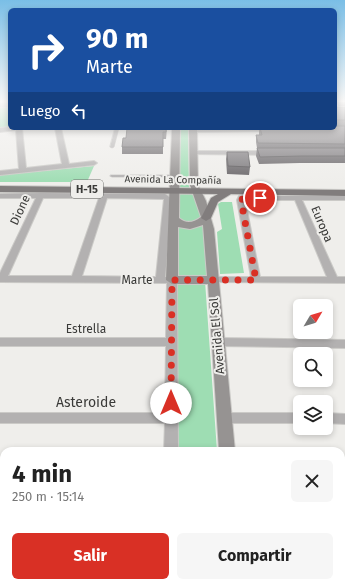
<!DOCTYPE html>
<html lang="es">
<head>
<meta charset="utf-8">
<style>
  :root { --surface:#fff; --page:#f6f6f6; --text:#222; --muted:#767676; --accent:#d93025 }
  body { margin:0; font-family:"Fira Sans",sans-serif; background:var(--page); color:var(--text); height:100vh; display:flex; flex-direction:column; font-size:15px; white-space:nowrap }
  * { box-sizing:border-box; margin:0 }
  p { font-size:13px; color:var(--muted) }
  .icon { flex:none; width:22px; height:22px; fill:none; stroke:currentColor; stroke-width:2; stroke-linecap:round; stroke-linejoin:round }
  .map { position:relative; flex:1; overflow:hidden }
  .drawer { position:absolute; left:0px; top:447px; width:345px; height:140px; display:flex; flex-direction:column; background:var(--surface); border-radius:12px 12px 0 0; box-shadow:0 2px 6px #0003 }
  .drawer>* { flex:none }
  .banner { position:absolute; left:8px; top:8px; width:329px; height:122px; border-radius:6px; box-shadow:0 2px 6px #0003; background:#1a4fa0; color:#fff; overflow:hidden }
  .needle { width:26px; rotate:52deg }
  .controls { position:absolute; left:293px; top:299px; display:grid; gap:8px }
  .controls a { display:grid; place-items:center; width:40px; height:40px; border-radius:6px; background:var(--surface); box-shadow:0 2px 6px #0003; font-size:20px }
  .pin { position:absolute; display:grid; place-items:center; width:34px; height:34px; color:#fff; margin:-17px; border:2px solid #fff; border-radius:50%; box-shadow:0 1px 4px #0007 }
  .me { position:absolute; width:44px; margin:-22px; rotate:0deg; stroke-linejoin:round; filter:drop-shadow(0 0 3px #0008) }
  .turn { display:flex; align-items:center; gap:14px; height:84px; padding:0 12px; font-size:18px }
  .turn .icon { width:52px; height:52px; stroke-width:2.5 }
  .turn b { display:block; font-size:28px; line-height:34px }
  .then { display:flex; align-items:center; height:38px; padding:0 12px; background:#0003; gap:8px; font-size:15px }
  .round { display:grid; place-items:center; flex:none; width:42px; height:42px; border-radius:6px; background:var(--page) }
  .head { display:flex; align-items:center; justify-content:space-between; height:68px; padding:0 12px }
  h1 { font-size:24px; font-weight:700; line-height:30px }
  .cta { display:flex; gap:8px; margin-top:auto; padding:8px 12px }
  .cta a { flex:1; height:46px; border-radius:6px; background:var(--accent); color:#fff; font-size:16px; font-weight:700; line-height:46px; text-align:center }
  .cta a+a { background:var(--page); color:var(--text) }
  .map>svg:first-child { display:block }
  .green { fill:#9eddb3 }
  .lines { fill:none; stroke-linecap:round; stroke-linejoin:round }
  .lane-casing { stroke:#cbcac7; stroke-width:1 }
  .street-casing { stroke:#cbcac7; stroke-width:2 }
  .secondary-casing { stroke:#cbcac7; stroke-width:2 }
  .primary-casing { stroke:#cbcac7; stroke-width:2 }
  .path { stroke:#b4b4b1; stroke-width:3; stroke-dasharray:3 4.5; stroke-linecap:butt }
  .lane { fill:#b3b1b1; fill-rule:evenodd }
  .street { fill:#b3b1b1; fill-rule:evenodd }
  .secondary { fill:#969392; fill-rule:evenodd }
  .primary { fill:#817d7d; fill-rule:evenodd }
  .wall { fill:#696669 }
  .building { fill:#7a777a; stroke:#555355 }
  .route { stroke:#d93025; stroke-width:7; stroke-dasharray:0 12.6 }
  .labels { text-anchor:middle; stroke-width:4; stroke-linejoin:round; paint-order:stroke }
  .far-street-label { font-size:10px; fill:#3a3a38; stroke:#efeeeb }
  .shield { fill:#efeeeb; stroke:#70706e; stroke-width:1 }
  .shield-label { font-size:11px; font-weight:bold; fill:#3a3a38 }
  .street-label { font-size:12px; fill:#3a3a38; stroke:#efeeeb }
  .near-street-label { font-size:14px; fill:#3a3a38; stroke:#efeeeb }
</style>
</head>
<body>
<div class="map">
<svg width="345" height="587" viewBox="0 0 345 587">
  <rect width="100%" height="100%" fill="#efeeeb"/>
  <!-- green -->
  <path class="green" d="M0,105h10v23l-10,1z
    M181,128h7l1,59 15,31 7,63h-6l12,170h-40l-1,-231z
    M94,166l-7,16h-87v-7z
    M221,202h11l12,71 -24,1 -3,-42 5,-3 -4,-25z
    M182,583h45v4h-45z"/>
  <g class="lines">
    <defs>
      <path id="lane" d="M115,128h4l-5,19 -2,1 -2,-1z
        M111,175h63l2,1 -2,1h-62l-2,-1z"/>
      <path id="street" d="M0,103h10v4h-10z
        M10,127l12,1 4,40 36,-4 -7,-36h6l8,36 25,-3 3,2 -3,2 -94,10v-4l19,-2 -3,-39 -16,2v-4z
        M275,128v2l-2,1 -80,1 -3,-2 3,-2z
        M194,151h75l3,2 -3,2 -77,-1 -1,-1z
        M41,193l124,1 7,5 -7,78 10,1 2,2 1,171h-14l1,-28h-165v-10h165l1,-67h-166v-8h166l1,-55 -167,-1v-9l36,-75h-36v-4zM43,198h56l-27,78h-64zM107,198l57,1 -8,78 -74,-1z
        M239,196h106v4h-43l35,77h8v6l-135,-1 -2,-2 2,-2 3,-1h38l-14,-77zM245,200h50l32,77h-67z
        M218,338l127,2v8l-127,-2 -4,-1 -2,-3 2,-3z
        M224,413h76v10h-76l-5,-1 -1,-4 1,-4z
        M326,413l19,1v10l-19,-1z
        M341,514h4v16h-4z
        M0,515h4v16h-4z
        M163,583h16l1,4h-18z"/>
      <path id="secondary" d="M172,128h8l-1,90c7,6 14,5 22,-1l-11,-32 -1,-57h8l1,57 8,16 8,28 21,222h-16l-11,-167h-36l-6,-4zM203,225l4,51h-29v-49l12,2z
        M228,583h20v4h-20z"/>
      <path id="primary" d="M0,186l345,4v6l-114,-2 -13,8 -7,16 -5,3 -5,-3 10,-20 7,-4 -218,-2z"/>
    </defs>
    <!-- lane casing -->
    <use href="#lane" class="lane-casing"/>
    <!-- street casing -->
    <use href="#street" class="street-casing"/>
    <!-- secondary casing -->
    <use href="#secondary" class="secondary-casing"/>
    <!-- primary casing -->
    <use href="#primary" class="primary-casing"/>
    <!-- path -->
    <path class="path" d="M221,583v4"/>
    <!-- lane -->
    <use href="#lane" class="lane"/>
    <!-- street -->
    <use href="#street" class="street"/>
    <!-- secondary -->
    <use href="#secondary" class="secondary"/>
    <!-- primary -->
    <use href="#primary" class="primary"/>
  </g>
  <!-- wall -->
  <path class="wall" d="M337,102h8v4h-7z
    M335,105l1,2h9v19h-10z
    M345,126v37h-45l-41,1 -3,-8 1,-8 -1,-6v-7h3v-7z
    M167,128l-1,11h-3v15h-41v-7l4,-9z
    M227,152l23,15 -1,8 -22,-1 -1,-15z"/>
  <!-- building -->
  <path class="building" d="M335,105l1,2h9v13h-10z
    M335,126h10v18l-87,-1 -2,-8h6l-2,-7h75z
    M127,128h39v4h-3v15h-41l1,-9h3z
    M257,148h88v8h-44l-41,1z
    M227,152h21l2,15 -22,-1z"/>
  <!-- sky -->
  <linearGradient id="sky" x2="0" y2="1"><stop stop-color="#7abee6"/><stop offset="0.55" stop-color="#f8f7f6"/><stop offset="1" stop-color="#f8f7f6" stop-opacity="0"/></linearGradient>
  <rect width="345" height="184" fill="url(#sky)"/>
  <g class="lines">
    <!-- route -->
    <path class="route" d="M171,403l1,-123h84l-15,-80 6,-3 13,1"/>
  </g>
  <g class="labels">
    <!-- far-street labels -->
    <g class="far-street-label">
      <text transform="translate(173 179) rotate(1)" y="4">Avenida La Compañía</text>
    </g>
    <!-- shield labels -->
    <rect class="shield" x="71" y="180" width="32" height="18" rx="3"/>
    <g class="shield-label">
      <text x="87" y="193">H-15</text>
    </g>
    <!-- street labels -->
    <g class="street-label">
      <text transform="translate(20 210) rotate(-65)" y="4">Dione</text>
      <text transform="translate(322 224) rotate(67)" y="4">Europa</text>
      <text x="137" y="284">Marte</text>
      <text x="86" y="333">Estrella</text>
      <text transform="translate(217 336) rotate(-95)" y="4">Avenida El Sol</text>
    </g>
    <!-- near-street labels -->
    <g class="near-street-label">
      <text x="86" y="407">Asteroide</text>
    </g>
  </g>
</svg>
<div class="controls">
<a><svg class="needle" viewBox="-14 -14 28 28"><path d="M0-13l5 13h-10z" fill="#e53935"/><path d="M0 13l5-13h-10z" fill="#767676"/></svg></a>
<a><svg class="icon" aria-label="search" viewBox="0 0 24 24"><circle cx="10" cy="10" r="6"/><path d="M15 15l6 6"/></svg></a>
<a><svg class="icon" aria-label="layers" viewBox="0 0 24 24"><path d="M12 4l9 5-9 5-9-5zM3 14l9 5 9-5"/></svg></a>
</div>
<div class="pin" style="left:260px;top:198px;background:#d93025"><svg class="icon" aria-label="arrive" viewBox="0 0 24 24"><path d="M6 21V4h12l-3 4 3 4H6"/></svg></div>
<svg class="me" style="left:171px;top:403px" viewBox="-20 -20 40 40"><circle r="19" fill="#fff"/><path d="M0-13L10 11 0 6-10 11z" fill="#d93025"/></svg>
<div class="banner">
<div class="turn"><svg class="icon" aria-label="right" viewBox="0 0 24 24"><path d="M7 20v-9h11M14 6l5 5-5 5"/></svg><div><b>90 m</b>Marte</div></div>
<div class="then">Luego<svg class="icon" aria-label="left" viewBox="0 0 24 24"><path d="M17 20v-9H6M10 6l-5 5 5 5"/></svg></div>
</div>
<section class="drawer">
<div class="head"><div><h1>4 min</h1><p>250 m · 15:14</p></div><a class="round"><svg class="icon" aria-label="close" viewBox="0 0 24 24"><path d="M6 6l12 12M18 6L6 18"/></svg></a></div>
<div class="cta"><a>Salir</a><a>Compartir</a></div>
</section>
</div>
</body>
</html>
